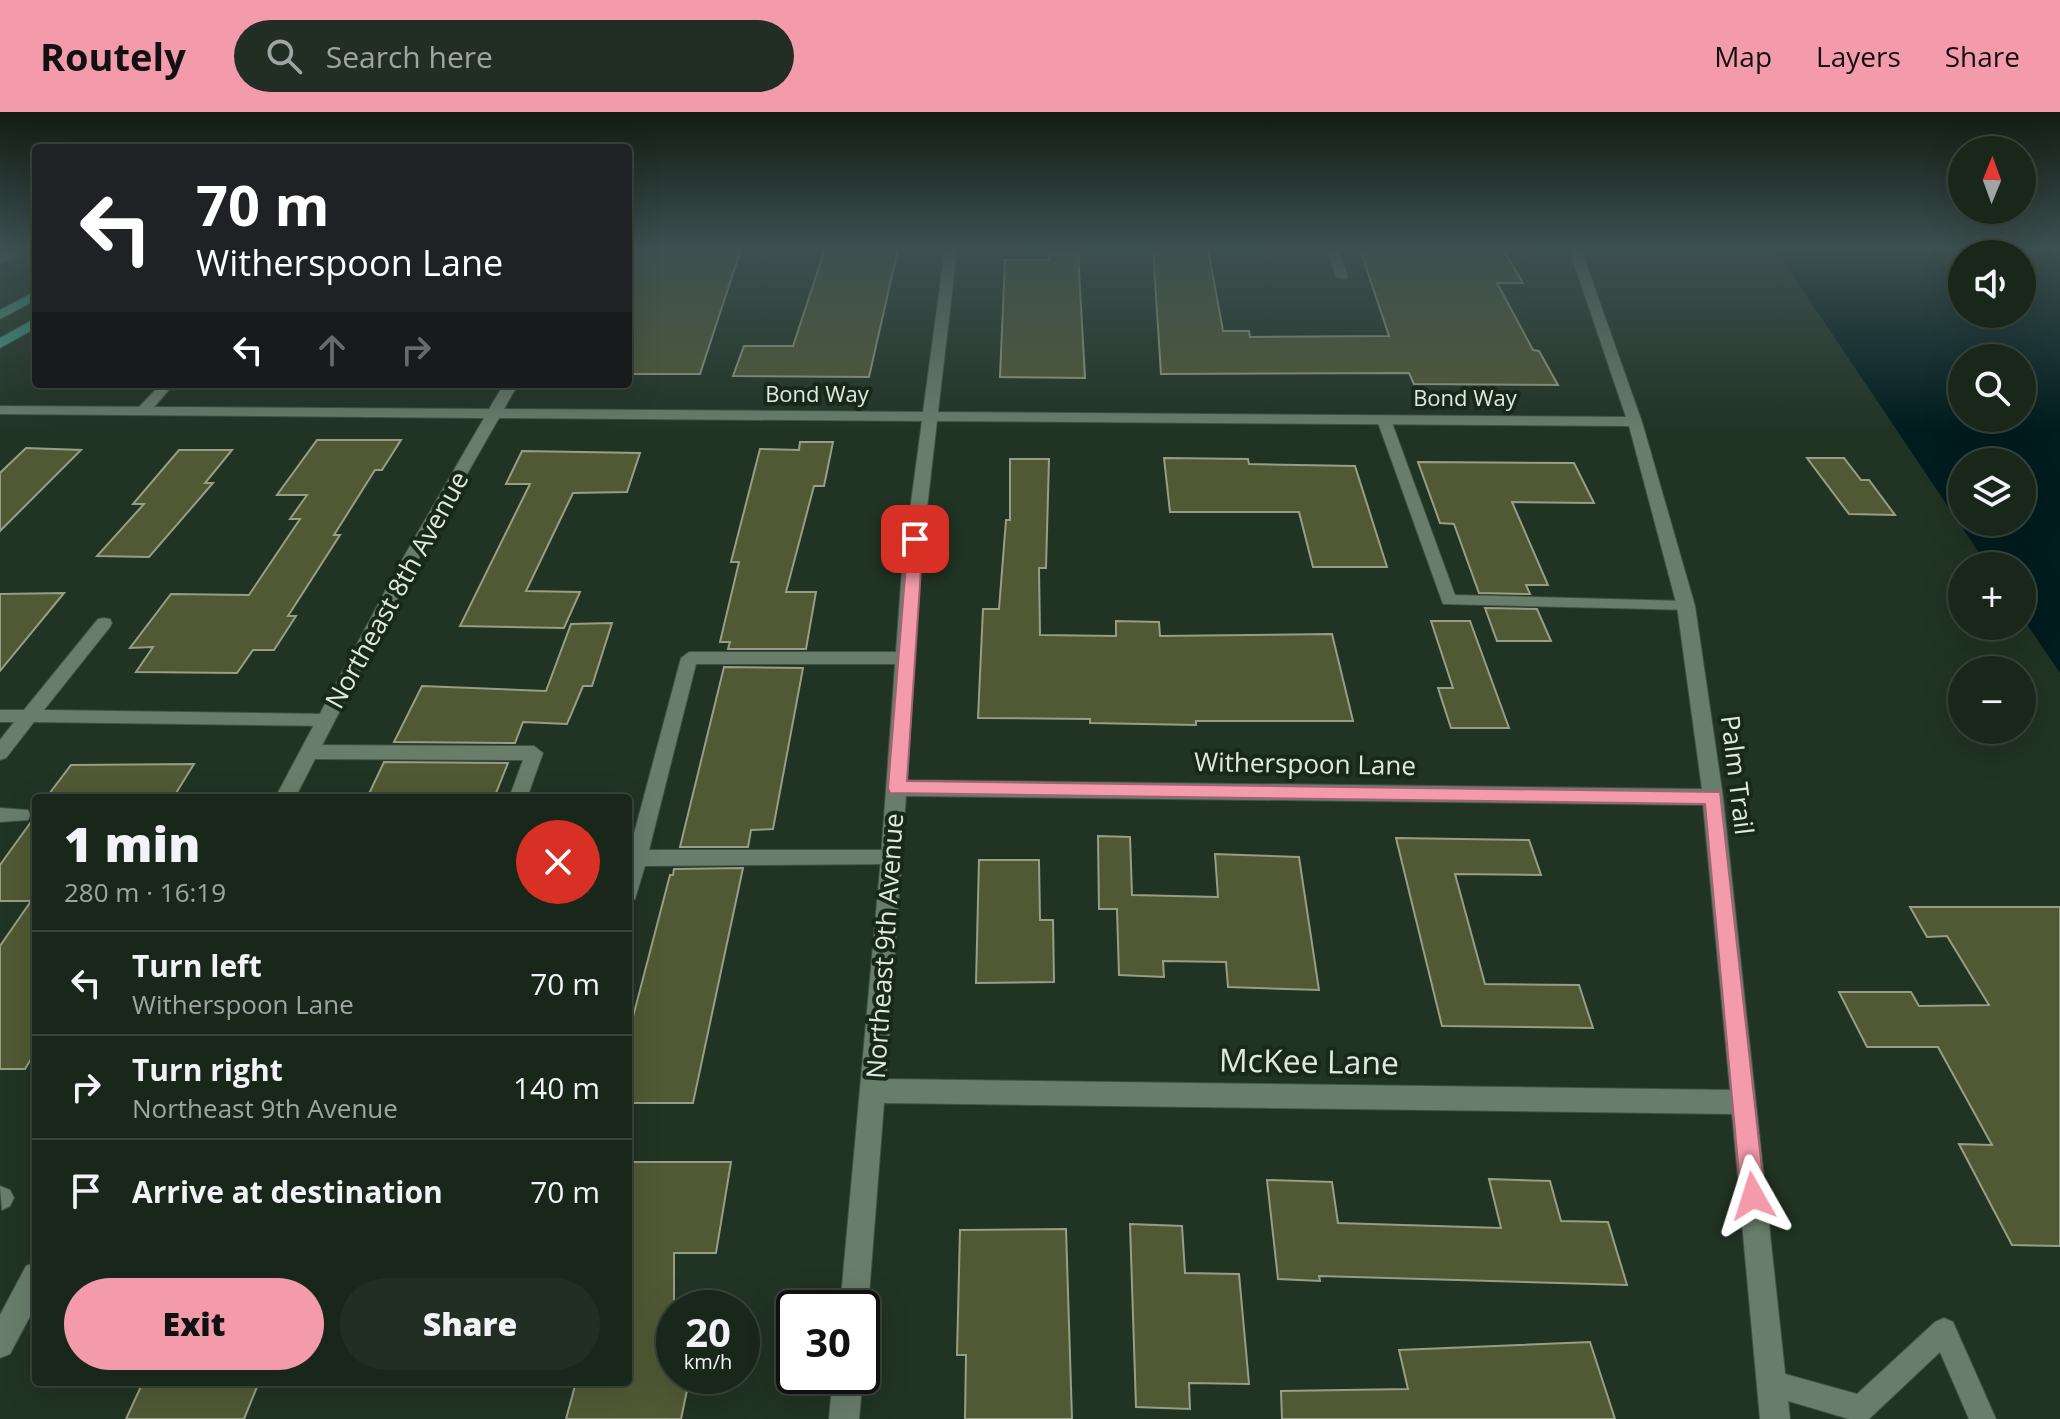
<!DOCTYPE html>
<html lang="en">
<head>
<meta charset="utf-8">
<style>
  :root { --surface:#19261a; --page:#222e23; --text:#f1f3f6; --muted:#9fa5a2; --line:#374339; --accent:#f39aab }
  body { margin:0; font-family:"Open Sans",sans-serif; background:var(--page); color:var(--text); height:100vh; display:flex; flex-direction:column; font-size:30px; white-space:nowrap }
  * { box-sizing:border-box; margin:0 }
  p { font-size:26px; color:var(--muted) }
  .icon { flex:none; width:44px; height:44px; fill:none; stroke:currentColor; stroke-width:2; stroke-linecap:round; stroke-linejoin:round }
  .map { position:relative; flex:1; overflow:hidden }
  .side { position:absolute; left:32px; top:682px; width:600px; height:592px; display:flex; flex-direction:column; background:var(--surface); border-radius:8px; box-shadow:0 8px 32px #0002,0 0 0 2px var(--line) }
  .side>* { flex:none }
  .hud { position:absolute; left:32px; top:32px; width:600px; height:244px; border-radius:8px; box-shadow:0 8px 32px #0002,0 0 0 2px var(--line); background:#202124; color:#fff; overflow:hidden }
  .needle { width:52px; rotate:1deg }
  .buttons { position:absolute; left:1948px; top:24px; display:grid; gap:16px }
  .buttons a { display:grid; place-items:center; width:88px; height:88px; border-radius:50%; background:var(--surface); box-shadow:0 8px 32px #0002,0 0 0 2px var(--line); font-size:40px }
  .speed { position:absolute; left:656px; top:1178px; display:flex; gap:16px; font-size:40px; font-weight:700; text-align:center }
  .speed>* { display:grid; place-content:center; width:104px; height:104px; border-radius:50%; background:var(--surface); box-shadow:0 8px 32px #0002,0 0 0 2px var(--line); line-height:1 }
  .speed small { font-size:20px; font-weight:400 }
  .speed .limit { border:4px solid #111; border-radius:12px; background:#fff; color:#111 }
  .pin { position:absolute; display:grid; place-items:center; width:68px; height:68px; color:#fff; margin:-34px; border-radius:16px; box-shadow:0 4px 12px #0006 }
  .me { position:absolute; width:88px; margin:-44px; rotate:354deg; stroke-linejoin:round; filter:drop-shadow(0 0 6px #0008) }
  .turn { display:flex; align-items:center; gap:28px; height:168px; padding:0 32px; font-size:36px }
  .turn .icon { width:104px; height:104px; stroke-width:2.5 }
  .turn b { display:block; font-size:56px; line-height:68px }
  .lanes { display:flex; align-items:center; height:76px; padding:0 32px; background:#0003; justify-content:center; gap:40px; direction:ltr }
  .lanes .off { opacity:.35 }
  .round { display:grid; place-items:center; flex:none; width:84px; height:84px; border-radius:42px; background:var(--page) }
  .summary { display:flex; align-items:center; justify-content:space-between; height:136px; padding:0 32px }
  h1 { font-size:48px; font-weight:800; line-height:60px }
  .action { display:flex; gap:16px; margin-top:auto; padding:16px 32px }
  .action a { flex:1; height:92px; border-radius:48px; background:var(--accent); color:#111; font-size:32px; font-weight:800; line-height:92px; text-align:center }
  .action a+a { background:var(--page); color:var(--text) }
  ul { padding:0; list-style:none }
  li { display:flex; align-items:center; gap:24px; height:104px; padding:0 32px; border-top:2px solid var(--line) }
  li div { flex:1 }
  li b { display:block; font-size:30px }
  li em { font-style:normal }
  header { display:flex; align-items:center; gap:48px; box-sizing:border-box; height:112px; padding:0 40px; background:var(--accent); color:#111 }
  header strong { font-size:38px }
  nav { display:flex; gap:44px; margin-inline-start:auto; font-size:28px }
  .search { width:560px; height:72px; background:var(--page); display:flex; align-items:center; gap:20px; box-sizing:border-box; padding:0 28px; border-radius:44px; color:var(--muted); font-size:30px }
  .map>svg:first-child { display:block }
  .water { fill:#001c1e; fill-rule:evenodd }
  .building { fill:#505934; stroke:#989e85; stroke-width:2 }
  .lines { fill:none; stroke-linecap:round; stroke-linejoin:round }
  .lane-casing { stroke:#415143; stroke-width:2 }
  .street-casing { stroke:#415143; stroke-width:2 }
  .primary-casing { stroke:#415143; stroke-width:2 }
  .lane { fill:#697d6b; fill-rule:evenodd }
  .street { fill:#697d6b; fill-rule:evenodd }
  .primary { fill:#46a28a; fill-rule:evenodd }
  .route { fill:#f39aab; stroke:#9e646f; stroke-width:2 }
  .labels { text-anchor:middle; stroke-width:8; stroke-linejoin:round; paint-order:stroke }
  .far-street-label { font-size:22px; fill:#dfeadf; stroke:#18291a }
  .street-label { font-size:26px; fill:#dfeadf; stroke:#18291a }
  .near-street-label { font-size:32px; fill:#dfeadf; stroke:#18291a }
</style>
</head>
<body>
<header>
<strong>Routely</strong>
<div class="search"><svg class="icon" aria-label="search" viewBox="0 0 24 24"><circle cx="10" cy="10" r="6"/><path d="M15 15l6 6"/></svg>Search here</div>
<nav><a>Map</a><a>Layers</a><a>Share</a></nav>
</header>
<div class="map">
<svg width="2060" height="1307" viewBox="0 0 2060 1307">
  <rect width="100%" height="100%" fill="#213323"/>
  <!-- water -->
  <path class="water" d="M1775,137h285v424l-38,-56v-51h-34zM2022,142v60h-60v-60zM2022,246v60h-60v-60zM1962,350h60v60h-60z"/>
  <!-- building -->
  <path class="building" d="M638,137h103l-41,125h-72v-105z
    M825,137h73l-29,128 -136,-1 11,-30h49z
    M1153,137h55l15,82h26l1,6 139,-1 -29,-87h143l20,34h-26l36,67 6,1 19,34 -144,-1 -5,-11 -248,1z
    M1049,140h29l7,126 -85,-1 5,-117h44z
    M317,328h84l-19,30h-7l-41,65h6l-52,81h8l-22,34h-21l-16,23 -101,-1 17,-25 -23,1 41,-54 78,1 51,-76h-10l17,-24h-30z
    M800,330h33l-9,44h-10l-28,106h30l-10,57h-78l2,-7h-10l19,-80h-8l29,-113 39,1z
    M26,336l55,2 -81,81v-58z
    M179,338h53l-27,33h8l-64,74 -52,-1 47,-52h-11z
    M522,339l118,2 -13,39 -54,1 -47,98 54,1 -16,36 -104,-2 70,-142h-24z
    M1164,346l84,1 1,5 106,2 32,101h-74l-14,-55h-129z
    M1807,346h37l17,22h8l26,35 -46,-1z
    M1010,347h39l-3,109h-7l1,67 76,1v-15l43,1 1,14 172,-2 21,87h-157v4l-106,-2v-4l-112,-1 5,-109h16l7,-89h4z
    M1418,350l156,1 20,40 -82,-1 36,83h-22l4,9 -51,-1 -25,-69 -14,-1z
    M64,481l-64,78v-77z
    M1485,496l52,1 14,32h-54z
    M1431,509h39l39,107h-58l-13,-40h15z
    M612,511l-20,63h-9l-16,38 -44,-2 -8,21 -121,-1 28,-56 124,5 25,-67z
    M724,555l79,1 -30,161 -22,1 -3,17h-68z
    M384,650l124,1 -14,35h-127z
    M194,652l-21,34h-127l25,-33z
    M36,703v236l-11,18h-25v-123l31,-45h-31v-36z
    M1098,724l32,1 2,58 86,2 -3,-43 84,3 20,133 -91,-3 -2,-25 -63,-1 1,16 -45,-2 -2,-66h-18z
    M1396,726l133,2 12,35 -86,-1 30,110 94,1 14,43 -151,-2z
    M979,748h60l1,60h13l1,62 -78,1z
    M743,756l-50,235h-65v-67l42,-161h3l1,-6z
    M1910,795h150v339l-48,-1 -53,-101 33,1 -54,-98h-71l-28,-55h72l8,14 70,-1 -42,-69 -20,1z
    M628,1050h103l-15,91h-42v123h16l-9,43h-115l10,-37h52z
    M1489,1067l61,2 11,40 47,1 19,63 -308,-9 1,5 -42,-2 -11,-99 65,2 6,41 163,5z
    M1130,1112l52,2 3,47 54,1 10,110 -60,-1 1,26 -54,-2z
    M1066,1117l6,190h-107l1,-64h-9l3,-125z
    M1590,1230l25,77h-333l-1,-28 127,-2 -9,-39z
    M143,1270h116l-15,37h-118z"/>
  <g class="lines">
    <defs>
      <path id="lane" d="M11,137h13l-24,14v-8z
        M1327,137h11l10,28 -2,2 -10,-2z
        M161,272h13l-26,30h-10v-6z
        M1384,304l7,4 64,175 231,6 8,5 -2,4 -249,-6 -66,-184z
        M104,506l6,1 2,4 -2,4 -66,83 282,4 9,6 -9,6 -292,-4 -28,36 -6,2v-20l14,-18h-14v-12h24l74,-91z
        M689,540h217l8,6 -8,6h-210l-47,186h243l7,2 3,6 -3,6 -254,2 -10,33 -7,2v-45l53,-198z
        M309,633l225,1 9,7 -16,45h-18l14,-38 -214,-1 -9,-7z
        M0,696l28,2 2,5 -2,5 -28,2z
        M0,1074l10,4 4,8 -4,8 -8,4z
        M1944,1206l9,4 43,97h-27l-29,-67 -71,67h-20l-78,-23 -9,-4 -4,-9 4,-9 9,-4 86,24 78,-72z"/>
      <path id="street" d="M945,137h12l-19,163 688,5 -57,-168h12l61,173 53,184 28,191 67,622h-30l-28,-305 -848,-11 -16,205 -6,11v-11h-22l41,-450 21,-289 20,-148 -423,-3 -84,147 -120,233h-20l124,-233 85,-147 -484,-4v-8l489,3 15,-25h14l-14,25 419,3zM937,309l692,5 48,180 25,183 -795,-9 13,-211zM906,684l797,9 27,285 -844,-11z
        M36,1150v43l-26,49 -10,4v-43l26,-49z
        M862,1263l1,1 -4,43h-30l4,-43z"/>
      <path id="primary" d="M36,179v9l-36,19v-9z
        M36,206v10l-36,20v-10z"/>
    </defs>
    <!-- lane casing -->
    <use href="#lane" class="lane-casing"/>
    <!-- street casing -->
    <use href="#street" class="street-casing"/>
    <!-- primary casing -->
    <use href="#primary" class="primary-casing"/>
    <!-- lane -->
    <use href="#lane" class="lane"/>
    <!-- street -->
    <use href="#street" class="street"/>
    <!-- primary -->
    <use href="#primary" class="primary"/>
  </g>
  <!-- sky -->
  <linearGradient id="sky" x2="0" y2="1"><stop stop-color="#121c13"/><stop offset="0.43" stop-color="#3d5050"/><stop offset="1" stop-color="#3d5050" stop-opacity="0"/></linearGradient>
  <rect width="2060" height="320" fill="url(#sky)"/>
  <!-- route -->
  <path class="route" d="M915,422l8,5 -16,242 813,11 45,404 -4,9 -8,3 -9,-3 -3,-9 -36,-392 -815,-11 -2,-5 20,-249z"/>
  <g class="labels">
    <!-- far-street labels -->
    <g class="far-street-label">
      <text x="817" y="290">Bond Way</text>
      <text x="1465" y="294">Bond Way</text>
    </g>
    <!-- street labels -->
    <g class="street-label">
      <text transform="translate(397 478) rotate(-61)" y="9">Northeast 8th Avenue</text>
      <text transform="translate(1305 652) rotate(1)" y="9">Witherspoon Lane</text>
      <text transform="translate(1737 663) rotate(83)" y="9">Palm Trail</text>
      <text transform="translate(885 834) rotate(-86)" y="9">Northeast 9th Avenue</text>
    </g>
    <!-- near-street labels -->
    <g class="near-street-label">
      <text transform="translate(1309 950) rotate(1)" y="11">McKee Lane</text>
    </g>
  </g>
</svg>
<div class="buttons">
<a><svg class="needle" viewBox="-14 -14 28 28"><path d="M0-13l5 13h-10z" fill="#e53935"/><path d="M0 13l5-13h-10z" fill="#9fa5a2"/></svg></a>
<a><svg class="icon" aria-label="sound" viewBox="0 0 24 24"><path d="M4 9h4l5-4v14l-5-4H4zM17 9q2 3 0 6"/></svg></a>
<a><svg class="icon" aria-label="search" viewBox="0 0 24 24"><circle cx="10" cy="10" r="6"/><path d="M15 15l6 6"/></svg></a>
<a><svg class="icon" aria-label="layers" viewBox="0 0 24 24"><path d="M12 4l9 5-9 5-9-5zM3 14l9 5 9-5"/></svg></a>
<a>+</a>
<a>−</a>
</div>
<div class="speed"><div>20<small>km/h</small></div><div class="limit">30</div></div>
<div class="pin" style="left:915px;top:427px;background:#d93025"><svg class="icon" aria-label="arrive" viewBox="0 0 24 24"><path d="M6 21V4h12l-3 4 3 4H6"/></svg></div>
<svg class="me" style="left:1753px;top:1084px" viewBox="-20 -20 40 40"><path d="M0-17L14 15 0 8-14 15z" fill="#f39aab" stroke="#fff" stroke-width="4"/></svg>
<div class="hud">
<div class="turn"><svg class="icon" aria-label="left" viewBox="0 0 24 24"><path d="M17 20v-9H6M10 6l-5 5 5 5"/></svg><div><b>70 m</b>Witherspoon Lane</div></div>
<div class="lanes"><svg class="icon" aria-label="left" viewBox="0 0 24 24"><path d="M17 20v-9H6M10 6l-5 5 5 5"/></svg><svg class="icon off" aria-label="ahead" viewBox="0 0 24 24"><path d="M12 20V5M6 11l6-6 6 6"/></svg><svg class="icon off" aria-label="right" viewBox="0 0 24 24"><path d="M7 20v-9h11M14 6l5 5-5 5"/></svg></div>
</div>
<section class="side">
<div class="summary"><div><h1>1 min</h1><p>280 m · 16:19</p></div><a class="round" style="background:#d93025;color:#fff"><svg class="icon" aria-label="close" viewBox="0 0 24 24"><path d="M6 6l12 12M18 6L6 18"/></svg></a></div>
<ul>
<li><svg class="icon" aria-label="left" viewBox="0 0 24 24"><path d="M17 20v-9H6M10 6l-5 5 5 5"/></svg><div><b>Turn left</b><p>Witherspoon Lane</p></div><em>70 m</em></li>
<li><svg class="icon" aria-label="right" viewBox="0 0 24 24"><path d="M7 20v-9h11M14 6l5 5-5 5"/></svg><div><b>Turn right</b><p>Northeast 9th Avenue</p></div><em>140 m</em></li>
<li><svg class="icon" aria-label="arrive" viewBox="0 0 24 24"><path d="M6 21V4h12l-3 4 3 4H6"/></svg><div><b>Arrive at destination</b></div><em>70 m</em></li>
</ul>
<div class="action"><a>Exit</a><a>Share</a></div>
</section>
</div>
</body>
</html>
